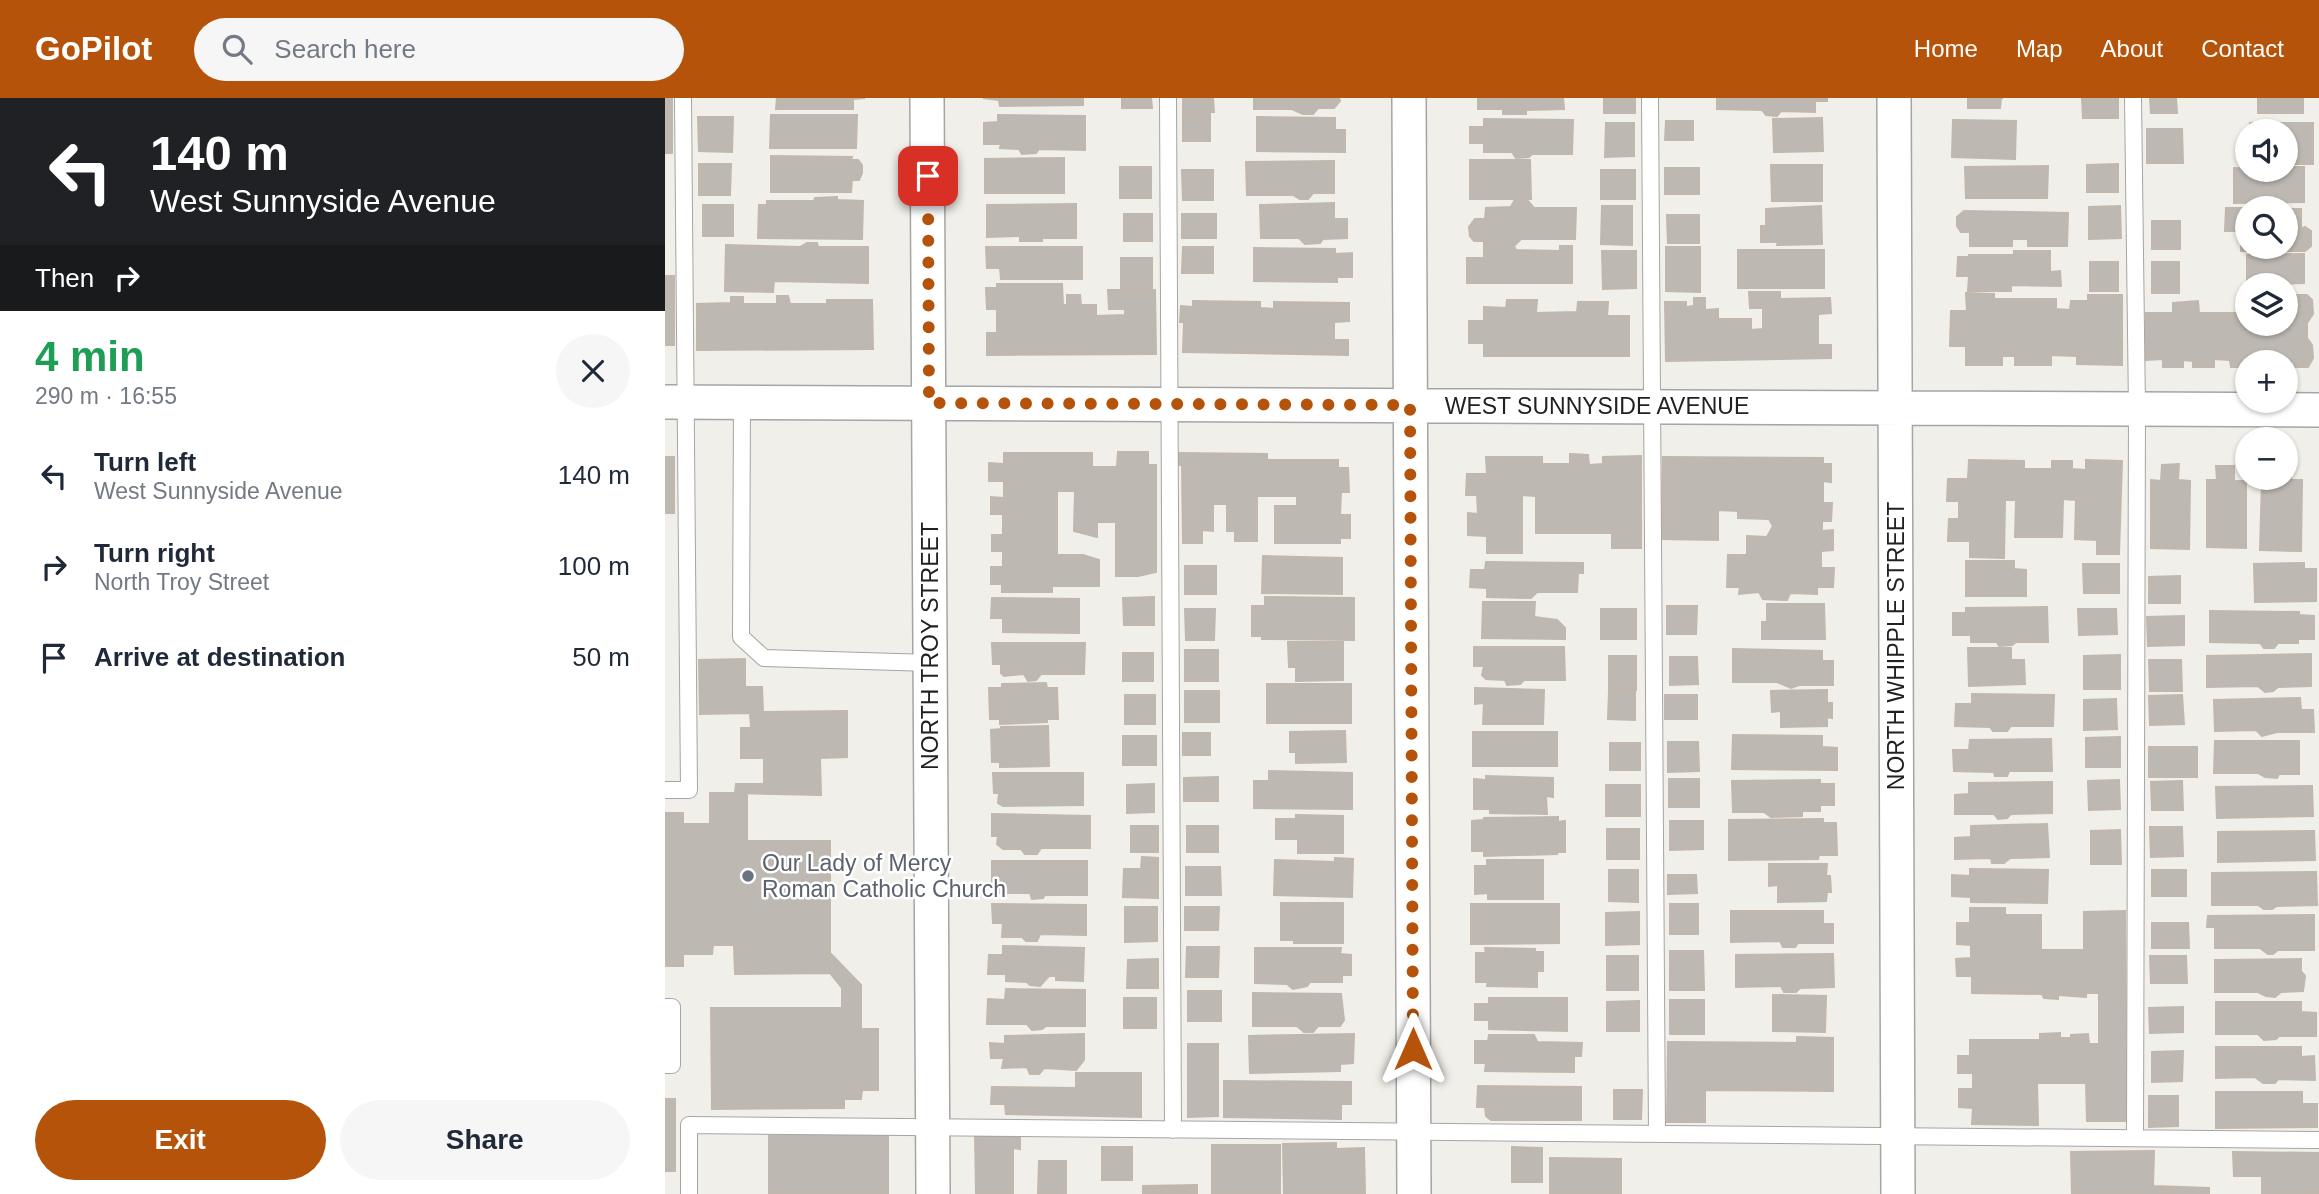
<!DOCTYPE html>
<html lang="en">
<head>
<meta charset="utf-8">
<style>
  :root { --surface:#fff; --page:#f6f6f7; --text:#1f2937; --muted:#747a83; --accent:#b45309 }
  body { margin:0; font-family:Arial,sans-serif; background:var(--page); color:var(--text); height:100vh; display:flex; flex-direction:column; font-size:26px; white-space:nowrap }
  * { box-sizing:border-box; margin:0 }
  p { font-size:23px; color:var(--muted) }
  .icon { flex:none; width:38px; height:38px; fill:none; stroke:currentColor; stroke-width:2; stroke-linecap:round; stroke-linejoin:round }
  .map { position:relative; flex:1; overflow:hidden }
  .panel { display:flex; flex-direction:column; background:var(--surface); width:665px }
  .panel>* { flex:none }
  .banner { background:#202124; color:#fff; overflow:hidden }
  .tools { position:absolute; left:1570px; top:21px; display:grid; gap:14px }
  .tools a { display:grid; place-items:center; width:63px; height:63px; border-radius:50%; background:var(--surface); box-shadow:0 2px 5px #0004; font-size:35px }
  .pin { position:absolute; display:grid; place-items:center; width:60px; height:60px; color:#fff; margin:-30px; border-radius:14px; box-shadow:0 4px 10px #0006 }
  .me { position:absolute; width:77px; margin:-38px; rotate:0deg; stroke-linejoin:round; filter:drop-shadow(0 0 5px #0008) }
  .turn { display:flex; align-items:center; gap:24px; height:147px; padding:0 35px; font-size:32px }
  .turn .icon { width:91px; height:91px; stroke-width:2.5 }
  .turn b { display:block; font-size:49px; line-height:60px }
  .then { display:flex; align-items:center; height:66px; padding:0 35px; background:#0003; gap:14px; font-size:26px }
  .round { display:grid; place-items:center; flex:none; width:74px; height:74px; border-radius:37px; background:var(--page) }
  .head { display:flex; align-items:center; justify-content:space-between; height:119px; padding:0 35px }
  h1 { font-size:42px; font-weight:700; line-height:52px; color:#1e9e55 }
  .action { display:flex; gap:14px; margin-top:auto; padding:14px 35px }
  .action a { flex:1; height:80px; border-radius:42px; background:var(--accent); color:#fff; font-size:28px; font-weight:700; line-height:80px; text-align:center }
  .action a+a { background:var(--page); color:var(--text) }
  ul { padding:0; list-style:none }
  li { display:flex; align-items:center; gap:21px; height:91px; padding:0 35px }
  li div { flex:1 }
  li b { display:block; font-size:26px }
  li em { font-style:normal }
  header { display:flex; align-items:center; gap:42px; box-sizing:border-box; height:98px; padding:0 35px; background:var(--accent); color:#fff }
  header strong { font-size:33px }
  nav { display:flex; gap:38px; margin-inline-start:auto; font-size:24px }
  .search { width:490px; height:63px; background:var(--page); display:flex; align-items:center; gap:18px; box-sizing:border-box; padding:0 24px; border-radius:38px; color:var(--muted); font-size:26px }
  main { display:flex; flex:1; min-height:0 }
  .map>svg:first-child { display:block }
  .building { fill:#beb8b2; stroke:#c1b7ac; stroke-width:2 }
  .lines { fill:none; stroke-linecap:round; stroke-linejoin:round }
  .service-casing { stroke:#a5a5a5; stroke-width:18 }
  .minor-casing { stroke:#a5a5a5; stroke-width:36 }
  .service { stroke:#fff; stroke-width:16 }
  .minor { stroke:#fff; stroke-width:33 }
  .route { stroke:#b45309; stroke-width:12; stroke-dasharray:0 21.6 }
  .worship-dot { fill:#6b7280; stroke:#fff; stroke-width:2.5 }
  .labels { text-anchor:middle; stroke-width:5; stroke-linejoin:round; paint-order:stroke }
  .street-label { font-size:23px; fill:#212121; stroke:#fff }
  .worship-label { font-size:23px; fill:#5b616d; stroke:#fff; text-anchor:start }
</style>
</head>
<body>
<header>
<strong>GoPilot</strong>
<div class="search"><svg class="icon" aria-label="search" viewBox="0 0 24 24"><circle cx="10" cy="10" r="6"/><path d="M15 15l6 6"/></svg>Search here</div>
<nav><a>Home</a><a>Map</a><a>About</a><a>Contact</a></nav>
</header>
<main>
<section class="panel">
<div class="banner">
<div class="turn"><svg class="icon" aria-label="left" viewBox="0 0 24 24"><path d="M17 20v-9H6M10 6l-5 5 5 5"/></svg><div><b>140 m</b>West Sunnyside Avenue</div></div>
<div class="then">Then<svg class="icon" aria-label="right" viewBox="0 0 24 24"><path d="M7 20v-9h11M14 6l5 5-5 5"/></svg></div>
</div>
<div class="head"><div><h1>4 min</h1><p>290 m · 16:55</p></div><a class="round"><svg class="icon" aria-label="close" viewBox="0 0 24 24"><path d="M6 6l12 12M18 6L6 18"/></svg></a></div>
<ul>
<li><svg class="icon" aria-label="left" viewBox="0 0 24 24"><path d="M17 20v-9H6M10 6l-5 5 5 5"/></svg><div><b>Turn left</b><p>West Sunnyside Avenue</p></div><em>140 m</em></li>
<li><svg class="icon" aria-label="right" viewBox="0 0 24 24"><path d="M7 20v-9h11M14 6l5 5-5 5"/></svg><div><b>Turn right</b><p>North Troy Street</p></div><em>100 m</em></li>
<li><svg class="icon" aria-label="arrive" viewBox="0 0 24 24"><path d="M6 21V4h12l-3 4 3 4H6"/></svg><div><b>Arrive at destination</b></div><em>50 m</em></li>
</ul>
<div class="action"><a>Exit</a><a>Share</a></div>
</section>
<div class="map">
<svg width="1654" height="1096" viewBox="0 0 1654 1096">
  <rect width="100%" height="100%" fill="#f1efe9"/>
  <!-- building -->
  <path class="building" d="M0,0h7v55h-7z
    M112,0h88l-12,1v10h-77z
    M318,0h100v7l-83,1 -1,-6z
    M457,0h29l1,10h-30z
    M518,0h30l1,14h-31z
    M589,0h85l1,3 -6,7h-16l-5,6h-10l-11,-5h-38z
    M813,0h85l1,11 -38,1v4h-23v-5h-25z
    M939,0h31v15h-31z
    M1052,0h110v3h-12v11l-34,-1 -4,5 -11,-1 -4,-5 -45,-1z
    M1303,0h35h-2l-1,10h-32z
    M1417,0h36v20h-35z
    M1485,0h26l1,15h-26z
    M1593,0h45v15h-45z
    M518,16h27v27h-27z
    M106,17h86l-1,33h-86z
    M333,17l87,1v34l-46,-1 -3,4 -14,1 -3,-5 -19,-1 1,-4h-17v-21l14,-1z
    M33,19h35l-1,35 -33,-1z
    M592,19l78,1v12h10v22l-88,-1z
    M1157,20l1,33 -49,1 -1,-33z
    M819,21l89,1 -1,34h-40l-3,3 -13,1 -4,-6h-28v-9h-14v-16h14z
    M1288,22l63,1 -1,38 -63,-2z
    M1001,23h27v19h-28z
    M941,25h28v33l-29,1z
    M1585,25h63v41h-28v-33h-34z
    M1482,31h35l1,34h-36z
    M106,58l81,1 -1,3h7l4,5v8l-3,7h-7l-1,12h-80z
    M399,60v35h-79v-34z
    M805,62h60l1,39h-61z
    M669,63v32h-21l-5,6h-8l-7,-4h-46l-1,-33z
    M34,66h32l-1,31h-31z
    M1453,66v28h-31v-27z
    M1106,67h51v36h-50z
    M1383,68l-1,32h-81l-1,-31z
    M455,69h31v31h-31z
    M1620,69h19v35l-70,1v-35l51,2z
    M1000,70h34v26h-34z
    M517,72h31v30h-30z
    M936,72h34v29h-34z
    M172,99v3l26,1 -1,38 -104,-1 1,-33h8v-4h47l1,-3z
    M849,103h14l6,7h42l-1,31h-54l-7,7h-30v-5h-10l-4,-5 -1,-9 6,-8h10l1,-11 25,-1z
    M669,105v16h13v19l-24,1 -3,4 -15,1 -6,-6h-38l-1,-33z
    M411,106v34h-34v3h-22v-5l-33,1v-32z
    M38,107h30v31h-30z
    M937,108h30v39l-31,-1z
    M1156,108l1,38 -45,1 1,-3h-17v-16h5v-17z
    M1455,108l1,32 -32,1v-32z
    M1561,110h29h-8v39h38v-38h16v20l4,-2 6,4v15l-6,5h-64v-20h-16z
    M1299,113l104,2 -1,33h-39v-7h-16v7h-42v-14h-9l-4,-6v-9z
    M459,116h28v27h-28z
    M517,116h34v24h-34z
    M1002,117h32v28h-31z
    M1487,123h28v28h-28z
    M142,145h10l1,4h50v36l-94,-2 -1,11 -48,-1 1,-46 74,2z
    M819,148h30l2,4 44,1v-5h12v37h-105v-25h17z
    M321,149h96v32h-81l-1,-11h-13z
    M518,149h30v26h-31z
    M1001,149h34v45l-34,-1z
    M589,150l81,1v5l17,-1v24h-15v5l-83,-1z
    M1073,152h86v38h-86z
    M937,153h34v37l-33,1z
    M1349,153h36v21l10,-1 1,15 -50,-1v6h-43l1,-15h-12l1,-19h11v-2h45z
    M1639,156v29l-57,2v-30z
    M456,160h31v30h-31z
    M1425,164h28v29h-28z
    M1487,164h27v31h-27z
    M0,178h9v69h-9z
    M332,186h65l1,21h4v-10h13l1,10h15v11l29,-1v-6h-16l-1,-19h47l1,64 -169,1v-22h10v-24h-10l-1,-21h11z
    M1084,194h31v7l50,-1 1,15 -13,1v31h13v13l-165,3 -1,-59h21v5l8,-1v-8h11v12l13,-1v10h33v11l12,-1v-21h-13z
    M1301,195l28,1v5h62v10l14,1 1,-9h17v-6h34v70l-45,-1v-8l-26,-1v10h-36v-9h-13v9h-36v-19h-16l1,-35h16z
    M1620,197h22l5,5 1,14 -6,9v15l5,7 1,13 -5,9h-23v-5h-38v5h-16l-1,-7 -16,-1v8h-21v-6l-10,-1v7h-20v-8l-17,1v-47h27v-10l25,-2 1,12h38v-10l10,-1v22h38z
    M112,198h11l2,8h37v-4h45l1,49 -176,1v-46l34,-1v-6h12v7h34z
    M842,202h30l-1,13 41,-1 1,-10h30l-1,14h22v40h-145v-13h-15v-22h15v-14l22,1z
    M528,203l67,1v6l14,1v-7l75,1v18l-15,1v18h14v15l-165,-3 1,-30h-4l1,-16 12,1z
    M453,354h30v13h8v107l-18,4h-22v-54h-19v15l-23,-6 1,-40h-18v64h26l16,5v26h-47v6h-50v-8h-11v-17h12v-16h-11v-16h11v-21h-12v-17l13,1v-17h-15v-18l15,1v-11h88v14h25z
    M514,355l88,1v6h71v8h10l1,24h-8l-1,23h10v23h-10v5h-65v-37h22v-10h-40v45h-22v-10h-8v-27h-14v27l-11,-1v13h-19l-1,-78h-3z
    M905,356l18,1 1,10 14,-1v-7l38,-1v92h-29v-15h-76v-37l-14,-1v58h-35v-17l-19,-1v-22l10,1 -1,-19h-11l1,-21h20l-1,-17h56v7h28z
    M0,359h9v56h-9z
    M998,359l160,1v6h8v18l-8,-1v22h9l-1,18h-9v10l11,-1v20l-12,1v17h13l-1,19h-16v7l-27,-1 -3,7 -24,-1 -4,-7 -20,2 1,-7h-13l1,-32h19v-19l20,1 6,-11 -4,-7 -31,-1v-7l-20,-1v30l-56,-1z
    M1304,362l55,1v8h28v-8h20v8l14,1v-10l36,1 -3,93h-22v-14l-22,-1 1,-39 -13,-1 -1,38h-47l1,-37h-11l-1,58 -34,-1v-16h-22l1,-22h10v-18h-12l1,-22h20z
    M1514,366l-1,16 12,1 -1,68 -38,-1v-68l10,1 1,-16z
    M1551,368h18v15h12v67l-39,-1v-67h10z
    M1620,368h6v14h11l-1,71 -41,-1 2,-70 23,-2z
    M598,458l79,2v36l-80,-1z
    M1301,463h48v8l12,1v26h-60z
    M821,464l97,1v10h-5l-1,19h-40l-6,6 -44,-1v-9l-17,-1 1,-17h14z
    M1639,465v6h12v32l-61,1 -1,-38z
    M1418,466h36v29h-35z
    M520,468h31v28h-31z
    M1515,478v27h-31v-26z
    M489,499v28h-30l-1,-27z
    M600,499l89,1v42l-92,-1v-3h-10v-30h13z
    M327,500l87,1v34l-76,-1v-14h-12z
    M818,504h52l-1,15 23,3 8,8v11l-83,-1z
    M1102,506h57l1,35h-63v-17h5z
    M1002,508h30l-1,28h-29z
    M1382,509l1,35h-32l-4,3 -13,1 -2,-4h-26v-7h-18v-22h13v-5z
    M520,511h30l-1,31h-28z
    M936,511h35v30h-35z
    M1413,511h38l1,25 -38,1z
    M1545,513l89,1v3l15,1v23h-16v4h-20l-4,5h-10l-4,-5 -50,-1z
    M1519,518v29l-36,1 -1,-29z
    M623,544h55v38l-47,1v-14h-7z
    M327,545h93l-1,31h-43l-5,6 -8,1 -4,-7 -20,2 -3,-3v-9h-8z
    M809,549h90l1,33h-41l-4,4 -13,1 -2,-5 -19,-1 -4,-4 2,-9h-10z
    M1303,550h43v12h13l1,24 -56,2z
    M1068,551l89,2v10h11v24h-34l-8,3 -14,-6h-44z
    M520,552h33v31h-33z
    M458,555h30v28h-30z
    M1646,556v32l-33,1 -5,4 -8,1 -7,-6 -51,1v-31z
    M1455,557v34h-36v-33z
    M944,558h27v34h-27z
    M1005,559h27l1,27 -28,1z
    M80,561v28h17l1,25 84,-1v46l-27,1 1,37 -86,-2 1,-9h28v-26h-23v-30h10l-1,-15 -50,1 -1,-54z
    M1484,562h32l1,31h-32z
    M381,585l1,5h10l1,31h-11v3l-47,2v-5h-10l-1,-31h13v-4z
    M602,586h84v39h-84z
    M810,590l69,2 -1,34h-60l1,-21 -9,1z
    M1162,592v13h5v15l-5,-1v9l-46,1v-16l-9,1 -1,-21z
    M520,593h34v31h-34z
    M944,594h26v28l-27,-1z
    M1307,596l82,1 -1,31h-42l-4,5h-14l-3,-4 -35,-1 1,-22h16z
    M460,597h30v29h-30z
    M1000,597h32v24h-32z
    M1517,597l2,29 -34,1 -1,-29z
    M1635,600l1,12h12l1,22h-37l-15,4 -6,-6 -41,1 -1,-31z
    M1451,601l1,30 -33,1v-30z
    M383,628l1,40 -49,1v-5h-8l-1,-32 10,-1v-2z
    M680,633l1,31 -50,1v-11h-6v-20z
    M808,634h84v34h-84z
    M518,635h27v22h-27z
    M1068,637l89,1v11l15,1v22l-105,-1z
    M458,638h33v29h-33z
    M1455,639v30h-34v-29z
    M1386,641l1,32h-43l-2,5h-12l-1,-4 -40,-1 -1,-21h16l1,-10z
    M1550,643h84v33h-20l-2,4 -12,-1 -7,-4h-44z
    M1003,644h30l1,29 -31,1z
    M945,645h30v27h-30z
    M1484,649h48v30h-48z
    M604,673l83,2v36l-98,-1v-27h15z
    M328,675h90v32l-80,1 -5,-3 1,-10h-5z
    M821,678l67,2v19l-7,-1 1,18 -57,-1v-4h-16v-30l12,1z
    M553,679v24h-34v-23z
    M1004,681h30v28h-30z
    M1155,682v4h14v21h-14v6h-18v5l-31,1 -7,-5h-31l-1,-31z
    M1454,682l1,29 -31,1 -1,-29z
    M1517,683l1,29h-31l-1,-28z
    M1387,684v31l-41,1 -4,4 -9,1 -4,-5h-39v-19l14,-1v-11z
    M489,686v28l-27,1v-28z
    M941,687h34v31h-34z
    M1647,688l1,30 -96,2 -1,-31z
    M45,695h37v48h83v132l-95,1 -1,-29h-21l-1,9h-29v12h-18v-153h18v11h27z
    M327,716l98,2v32h-49l-4,6h-12l-4,-5h-18l-6,-5 1,-8h-6z
    M631,717l47,1v37h-45v-14h-22v-20h20z
    M893,719v5l7,-1v31h-8v2l-73,2v-5h-12v-30l12,-1v-2z
    M1158,721v4h13l1,32h-18l-1,4 -89,1v-40z
    M1005,723h33v28l-33,1z
    M1382,726l2,33 -39,1 -6,5h-12l-1,-5 -36,1v-21l16,-1v-11z
    M466,728h27v26h-27z
    M522,728h31v26h-31z
    M1485,729h32l1,29 -32,1z
    M942,731h32v30h-32z
    M1455,732l1,34h-30v-33z
    M1649,733l1,29 -97,2v-30z
    M477,759l16,1v40l-35,-1 1,-28h17z
    M670,760l18,1 -1,38 -78,-2 1,-35 60,2z
    M822,762h56v39h-55v-6l-13,1v-28h12z
    M327,763h95v34h-42l-2,3 -11,1 -2,-6h-38z
    M1104,766h58l-1,12h4l1,16h-4l-1,9 -48,1v-17l-9,1z
    M521,769h34l1,28h-35z
    M1305,771l78,1 -1,33 -76,-1v-5l-19,-1v-21l18,1z
    M944,772h29v32l-29,-1z
    M1487,772h34v26h-34z
    M1651,774l1,33 -40,1 -5,3h-8l-6,-4h-46v-32z
    M1003,777h28l1,18 -29,1z
    M616,805h62v40h-49v-3h-13z
    M327,806l94,1v30l-46,-1 -3,7h-11l-4,-4h-20l1,-14h-10z
    M806,806h88v39l-88,1z
    M1005,806h28v30h-28z
    M460,809h32v34l-32,1z
    M520,809h34l-1,23h-33z
    M1305,810h35v7h36v35h43v-38l41,-1 1,210h-39l-1,-38h-49l1,42 -66,-1 1,-16 -14,-1v-18h14v-16h-15v-17h12v-16h70v-6l20,-1v5h11v-3l17,-1 1,10h10v-51h-13v4l-28,-2v4l-14,-1 -2,-4 -70,-1v-17h-15l-1,-17 15,-1v-13l-14,-1v-21h13z
    M1066,813h92v13h10v19h-35l-3,4h-12l-3,-6 -49,1z
    M974,814v32l-33,1v-32z
    M1649,817v35h-36l-5,4h-5l-8,-6h-45v-21h-8l1,-11z
    M1487,825h36l1,25h-37z
    M338,848l81,2 -1,33 -27,-1v-4h-7l-9,10 -10,-1 -3,-3 -21,-1v-7h-18l1,-19h14z
    M522,849h32l-1,30h-32z
    M590,850h86l-1,6 11,1v20h-9v7h-32l-3,4 -14,3 -6,-5 -32,-1z
    M820,850l50,1v3h8v19h-6v16l-50,-1 1,-4h-12v-29h10z
    M1005,853h33l1,39h-34z
    M165,855l31,32v44h17v61h-16l-1,9h-17v9l-132,1 -1,-101h131v-20l-12,-15z
    M1168,856l1,33 -34,1 -4,4h-12l-3,-6 -45,1v-32z
    M942,858h31v34h-31z
    M1485,858h36l1,27h-36z
    M493,861v29h-31l1,-28z
    M1636,861v12l4,5 -2,15 -22,1 -6,5 -9,-1 -8,-4h-43v-32z
    M341,891l79,1v36h-39l-4,3 -10,1 -5,-6h-40l1,-25 17,1z
    M523,893h33v30h-33z
    M588,895l88,1 3,26 -4,6h-22l-5,6h-9l-7,-6h-44z
    M1108,897l53,1 -1,36 -52,-1z
    M459,900h32v30h-32z
    M824,900h78v33l-78,-2v-9h-14v-16h14z
    M1005,902h34v34h-34z
    M974,903v30h-32v-29z
    M1551,904h85v10l15,1v23h-37l-3,3 -12,1 -6,-6h-42z
    M1518,909v25l-33,1 -1,-25z
    M419,936v26l-8,10 -32,-2 -5,6h-9l-3,-7 -25,1 2,-10h-13l-1,-15 15,1v-8z
    M689,936l-1,29 -13,1v7l-90,2 -1,-37z
    M824,937h45l3,7 45,1 -1,13h-7v16l-89,-1 1,-8h-11v-22h13z
    M1132,939l36,1v53l-128,-1v32h-38l1,-80 129,1z
    M523,946h30v72l-30,1z
    M1551,949h85v10l13,-1 1,24 -37,-1 -3,4h-12l-8,-6 -39,1z
    M1518,953l-1,30 -30,1v-30z
    M411,975h65v44l-135,-3 -1,-10h-14l1,-17 84,1z
    M559,983l127,1v22h-10v15l-117,-2z
    M813,988l103,1v33h-90l-5,-4 -1,-9h-8z
    M949,992h28l-1,29h-27z
    M1551,994h86v12h15v23l-101,1z
    M1484,998h29v30l-29,1z
    M0,1001h10v72h-10z
    M355,1035v16l-7,-1v46h-37l-1,-60z
    M104,1038h119v58h-119z
    M671,1045v6l28,-1 1,46h-81l-1,-50z
    M547,1047h68v49h-68z
    M437,1049h30v33h-30z
    M847,1049l30,1v34h-30z
    M1489,1053l-1,35 56,2v6h-137l-1,-42z
    M1568,1054l86,1v41h-57v-18h-28z
    M885,1060l71,1v35h-71z
    M374,1063h27v33h-28z
    M532,1087v9h-54v-8z"/>
  <g class="lines">
    <defs>
      <path id="service" d="M503,0l5,1032
        M985,0l7,1036
        M1468,0l4,311 -2,729
        M77,304l-1,235 23,21 166,5
        M0,692h24l-6,-692
        M0,909h7v58h-7
        M24,1096v-69l1630,15"/>
      <path id="minor" d="M262,0l6,1096
        M744,0l5,1096
        M1229,0l4,1096
        M0,304l1654,8"/>
    </defs>
    <!-- service casing -->
    <use href="#service" class="service-casing"/>
    <!-- minor casing -->
    <use href="#minor" class="minor-casing"/>
    <!-- service -->
    <use href="#service" class="service"/>
    <!-- minor -->
    <use href="#minor" class="minor"/>
  </g>
  <g class="lines">
    <!-- route -->
    <path class="route" d="M263,78l1,227 481,2 3,644"/>
  </g>
  <!-- markers -->
  <circle class="worship-dot" cx="83" cy="778" r="7"/>
  <g class="labels">
    <!-- street labels -->
    <g class="street-label">
      <text x="932" y="316">WEST SUNNYSIDE AVENUE</text>
      <text transform="translate(265 548) rotate(-90)" y="8">NORTH TROY STREET</text>
      <text transform="translate(1231 548) rotate(-90)" y="8">NORTH WHIPPLE STREET</text>
    </g>
    <!-- worship labels -->
    <g class="worship-label">
      <text x="97" y="773">Our Lady of Mercy<tspan x="97" dy="26">Roman Catholic Church</tspan></text>
    </g>
  </g>
</svg>
<div class="tools">
<a><svg class="icon" aria-label="sound" viewBox="0 0 24 24"><path d="M4 9h4l5-4v14l-5-4H4zM17 9q2 3 0 6"/></svg></a>
<a><svg class="icon" aria-label="search" viewBox="0 0 24 24"><circle cx="10" cy="10" r="6"/><path d="M15 15l6 6"/></svg></a>
<a><svg class="icon" aria-label="layers" viewBox="0 0 24 24"><path d="M12 4l9 5-9 5-9-5zM3 14l9 5 9-5"/></svg></a>
<a>+</a>
<a>−</a>
</div>
<div class="pin" style="left:263px;top:78px;background:#d93025"><svg class="icon" aria-label="arrive" viewBox="0 0 24 24"><path d="M6 21V4h12l-3 4 3 4H6"/></svg></div>
<svg class="me" style="left:748px;top:951px" viewBox="-20 -20 40 40"><path d="M0-17L14 15 0 8-14 15z" fill="#b45309" stroke="#fff" stroke-width="4"/></svg>
</div>
</main>
</body>
</html>
